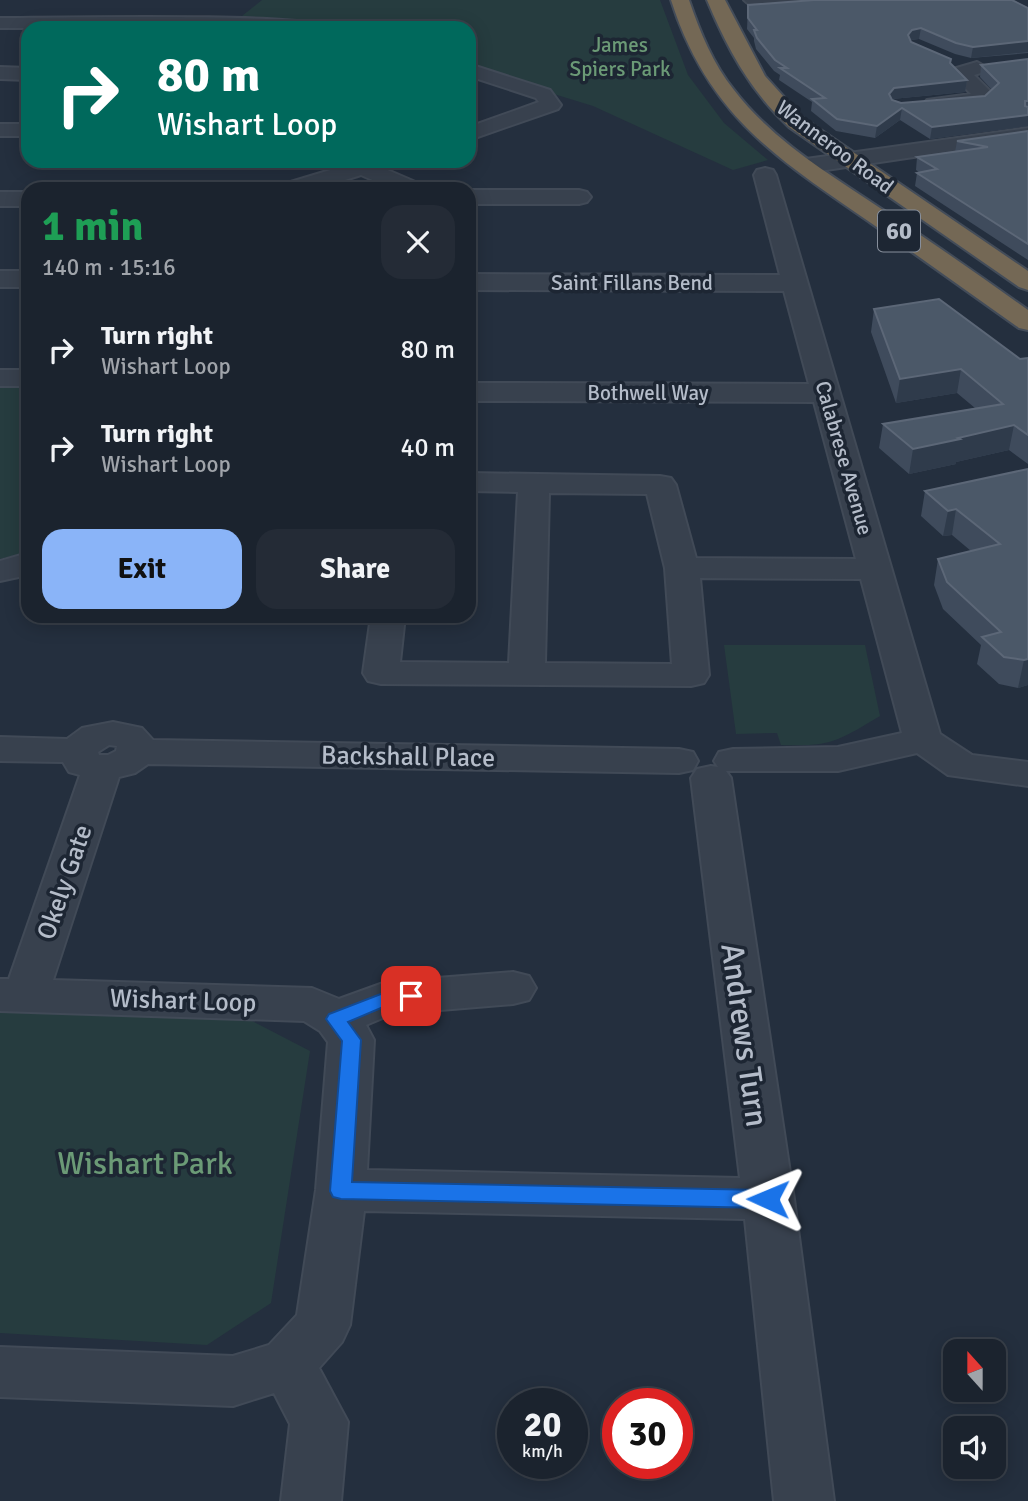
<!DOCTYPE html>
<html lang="en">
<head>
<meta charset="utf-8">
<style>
  :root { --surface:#1b232e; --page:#242b36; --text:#f1f3f6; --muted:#a0a4aa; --line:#39404a; --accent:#8ab4f8 }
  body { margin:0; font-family:Signika,sans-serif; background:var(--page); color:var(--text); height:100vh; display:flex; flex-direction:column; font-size:26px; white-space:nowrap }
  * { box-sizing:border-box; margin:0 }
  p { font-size:23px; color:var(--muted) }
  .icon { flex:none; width:38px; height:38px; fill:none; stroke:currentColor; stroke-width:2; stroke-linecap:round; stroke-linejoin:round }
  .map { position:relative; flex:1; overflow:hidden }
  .sheet { position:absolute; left:21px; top:182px; width:455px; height:441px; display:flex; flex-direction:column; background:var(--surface); border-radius:21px; box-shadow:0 4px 18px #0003,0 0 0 2px var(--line) }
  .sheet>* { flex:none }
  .banner { position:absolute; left:21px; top:21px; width:455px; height:147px; border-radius:21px; box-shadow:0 4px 18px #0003,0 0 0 2px var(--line); background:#00695c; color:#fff; overflow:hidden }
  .needle { width:46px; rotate:339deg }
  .controls { position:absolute; left:943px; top:1339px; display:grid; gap:14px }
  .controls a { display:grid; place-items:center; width:63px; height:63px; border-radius:14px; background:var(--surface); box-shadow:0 4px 18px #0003,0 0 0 2px var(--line); font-size:35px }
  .speed { position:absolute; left:497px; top:1388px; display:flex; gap:14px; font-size:35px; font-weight:700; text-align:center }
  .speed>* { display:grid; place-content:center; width:91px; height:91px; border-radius:50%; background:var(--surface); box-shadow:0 4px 18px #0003,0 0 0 2px var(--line); line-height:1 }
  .speed small { font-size:18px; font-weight:400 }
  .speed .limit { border:10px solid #d22; background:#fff; color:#111 }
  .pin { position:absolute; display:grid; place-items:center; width:60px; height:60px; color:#fff; margin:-30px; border-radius:14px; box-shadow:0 4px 10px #0006 }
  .me { position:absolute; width:77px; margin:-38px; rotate:271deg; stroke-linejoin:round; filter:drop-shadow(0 0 5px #0008) }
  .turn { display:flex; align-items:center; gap:24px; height:147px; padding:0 21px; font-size:32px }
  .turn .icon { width:91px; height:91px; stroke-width:2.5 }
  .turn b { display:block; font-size:49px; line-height:60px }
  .round { display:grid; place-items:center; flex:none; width:74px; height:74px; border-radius:21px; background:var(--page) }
  .headline { display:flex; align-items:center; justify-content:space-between; height:119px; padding:0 21px }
  h1 { font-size:42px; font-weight:700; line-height:52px; color:#1e9e55 }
  .action { display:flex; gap:14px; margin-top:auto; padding:14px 21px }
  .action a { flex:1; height:80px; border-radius:21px; background:var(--accent); color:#111; font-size:28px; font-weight:700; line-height:80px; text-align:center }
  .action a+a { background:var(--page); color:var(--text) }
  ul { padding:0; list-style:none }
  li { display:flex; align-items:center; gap:21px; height:98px; padding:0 21px }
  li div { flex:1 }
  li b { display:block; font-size:26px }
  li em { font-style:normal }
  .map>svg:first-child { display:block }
  .green { fill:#263c3f }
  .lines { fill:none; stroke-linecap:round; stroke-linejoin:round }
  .minor-casing { stroke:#414a57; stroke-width:4 }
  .highway-casing { stroke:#434c59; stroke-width:4 }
  .minor { fill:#38414e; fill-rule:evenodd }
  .highway { fill:#746855; fill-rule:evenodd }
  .wall { fill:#3f4b5c }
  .shaded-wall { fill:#2f3b4b }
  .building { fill:#4b5868; stroke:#5c6777; stroke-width:2 }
  .route { fill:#1a73e8; stroke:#114b97; stroke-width:2 }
  .labels { text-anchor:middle; stroke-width:7; stroke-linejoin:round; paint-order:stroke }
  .far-park-label { font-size:21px; fill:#6b9a76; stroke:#1d2633 }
  .far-street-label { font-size:21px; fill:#b4bcc9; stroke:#1d2633 }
  .shield { fill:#1d2633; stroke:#878f9c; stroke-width:2 }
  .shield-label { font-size:24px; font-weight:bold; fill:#b4bcc9 }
  .street-label { font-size:26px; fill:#b4bcc9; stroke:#1d2633 }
  .near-street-label { font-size:32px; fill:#b4bcc9; stroke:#1d2633 }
  .near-park-label { font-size:32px; fill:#6b9a76; stroke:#1d2633 }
</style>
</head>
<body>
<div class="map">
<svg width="1028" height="1501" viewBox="0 0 1028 1501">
  <rect width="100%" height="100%" fill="#242f3e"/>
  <!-- green -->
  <path class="green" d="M262,0h398l28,75 36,48 44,37 -35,10 -140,-64 -124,-38v-40h-127l-17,-5 -88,-3z
    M0,388h28v164l-28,7z
    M724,645h141l15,71c-42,25 -49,31 -99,29l-4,-12 -41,1z
    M0,1012l250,8 60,31 -39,252 -64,42 -207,-12z"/>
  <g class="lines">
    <defs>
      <path id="minor" d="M744,0h86c-13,14 -73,15 -86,0z
        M0,18c40,0 319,-6 332,10h-332z
        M977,62l10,6 -3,4 -10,3 20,20c-12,16 -48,18 -67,13l-3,-4 3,-4 44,-6 -21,-21 3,-4z
        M469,64l81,26 11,15 -3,4 -89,31v-13l70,-25 -3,-4 -67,-22z
        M0,67l28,1v12l-28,-1z
        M0,124h28v12h-28z
        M1028,128v12l-222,33 -8,-2 -3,-5 3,-5 8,-2z
        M360,161h34l-3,5 -8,2 37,16 3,5h-30l-32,-14 -45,14h-35l3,-5z
        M765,168l8,2 3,5 164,559 32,21 56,7v24l-80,-11 -31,-22 -79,18h-112l5,7 63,421 40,302h-60l-29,-282 -381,-8 -14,114 -8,17 -23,26 29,54 -7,79h-60l9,-77 -16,-31 -41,13 -233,-9v-50l233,9 36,-11 28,-30 19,-125 12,-148 -8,-11 -16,-10 -304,-10v-32h9l71,-204 -11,-3 -6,-10 -63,-1v-24l67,2 15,-11 31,-6 29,6 11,12 526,9 14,3 5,9 -5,9 -14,3 -531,-9 -13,9 -16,4 -66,203 259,8 27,11 47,-17 127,-10 16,4 7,12 -7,12 -16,4 -121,10 -26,11 8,15 -7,130 373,8 -49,-400 6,-9 14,-3 7,1 -4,-6 5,-9 14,-3 105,-2 64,-14 -41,-154 -161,-1 9,97 -5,8 -13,3 -310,-2 -13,-3 -5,-8 8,-57h34l-5,46 109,1 9,-171 -49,-1v-18l191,3 11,2 5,7 20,73 160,1 -42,-157 -345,-1v-18l340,1 -25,-93 -315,-1v-16l311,1 -26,-100 3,-5zM549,493l98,1 18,74 7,96 -127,-1zM109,745l8,1 -1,5 -8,4h-9l-1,-3z
        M469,190h110l8,2 4,5 -4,5 -8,2h-110z
        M0,192h28v14h-28z
        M0,271h28v16h-28z
        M0,370h28v16h-28z
        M28,553v22l-28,6v-20z"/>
      <path id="highway" d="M671,0h18c11,32 24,64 45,90 39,51 97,85 149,120 49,32 97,66 145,100v20l-9,-2c-49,-35 -98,-70 -148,-105 -94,-65 -163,-107 -200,-223z
        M707,0h18l40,76 38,42 225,153v19l-9,-3 -230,-160c-39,-36 -62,-79 -82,-127z"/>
    </defs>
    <!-- minor casing -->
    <use href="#minor" class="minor-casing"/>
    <!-- highway casing -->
    <use href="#highway" class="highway-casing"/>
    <!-- minor -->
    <use href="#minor" class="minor"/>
    <!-- highway -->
    <use href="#highway" class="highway"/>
  </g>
  <!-- wall -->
  <path class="wall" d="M748,5l280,3v45l-57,5 -16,-4 -36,-15 -8,1v2l39,21 17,17 -2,12 -73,7 9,4 84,-7 7,-6 -12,-13 1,-12 47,-6v67l-98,13 -30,-19 -25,18 -39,-7 -25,-20 1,-9 -33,-22 1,-5 -6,-4 -18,-22 -2,-8v-3l-7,-9z
    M1028,131v129l-113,-74 2,-13h3l-4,-3 1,-13 38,-5 2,-11z
    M874,309l146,50 8,-1v106l-19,-14 -53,12v2l-47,10 -30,-26 4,-24 92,-16 -18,-15 -61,10 -25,-71z
    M1028,469v216l-10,3 -19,-4 -22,-20 4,-19 -38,-36 -9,-24 4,-26 33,-8 -19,-16 -9,1 -22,-20 4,-25z"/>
  <!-- shaded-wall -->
  <path class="shaded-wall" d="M921,28l-2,11 -9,1 -2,-5 4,-5z
    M1028,41v11l-57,6 2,-11z
    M967,80l-2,12 -73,7 -3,-5 5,-6z
    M902,108l-2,12 -25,18 2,-12z
    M1028,115v11l-98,13 2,-12z
    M961,369l-4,24 -61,10 4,-24z
    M1014,425l-5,25 -53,12v2l-47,10 4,-25 45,-11z
    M956,509l-4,26 -9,1 5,-25z
    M1028,659v26l-10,3 6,-28z"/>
  <!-- building -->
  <path class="building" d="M814,0h198l16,8v33l-55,6 -17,-4 -35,-15 -9,2 -4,5 3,7 40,17 -1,4 17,17 -73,8 -5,6 3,6 9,3 84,-7 14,-13 -18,-18 47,-6v42h-3v5l3,1v8l-96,12 -30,-19 -25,18 -40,-7 -25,-20 13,-1 -45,-30h7l-12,-8 -18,-22 -3,-8h3l-9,-12v-13z
    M1028,131v113l-111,-71 20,-4 -20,-12 71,-10 -31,-6z
    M939,299l81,60 8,-1v77l-14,-10 -56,13 2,1 -47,10 -30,-25 120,-20 -42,-35 -61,10 -26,-70z
    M1028,469v190l-4,1 -20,-3 -22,-20 19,-5 -54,-50 -9,-23 62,-15 -44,-35 -8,2 -23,-20z"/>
  <!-- route -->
  <path class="route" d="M411,989l7,2 2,5 -2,5 -30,4 -40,17 13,18 -9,142 416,8 7,3 3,6 -3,6 -7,3 -427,-9 -8,-2 -3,-6 12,-150 -16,-22 3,-5 57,-22z"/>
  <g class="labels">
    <!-- far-park labels -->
    <g class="far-park-label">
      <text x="620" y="52">James<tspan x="620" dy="24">Spiers Park</tspan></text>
    </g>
    <!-- far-street labels -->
    <g class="far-street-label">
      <text transform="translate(835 147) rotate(37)" y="7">Wanneroo Road</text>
      <text x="632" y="290">Saint Fillans Bend</text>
      <text x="648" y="400">Bothwell Way</text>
      <text transform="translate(844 458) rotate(74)" y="7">Calabrese Avenue</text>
    </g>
    <!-- shield labels -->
    <rect class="shield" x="878" y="210.5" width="42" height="41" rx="5"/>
    <g class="shield-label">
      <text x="899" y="239">60</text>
    </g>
    <!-- street labels -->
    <g class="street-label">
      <text transform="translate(408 756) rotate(1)" y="9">Backshall Place</text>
      <text transform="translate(64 882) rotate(-71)" y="9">Okely Gate</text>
      <text transform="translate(183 1000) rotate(2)" y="9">Wishart Loop</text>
    </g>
    <!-- near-street labels -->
    <g class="near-street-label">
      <text transform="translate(745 1035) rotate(82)" y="11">Andrews Turn</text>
    </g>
    <!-- near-park labels -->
    <g class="near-park-label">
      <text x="145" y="1174">Wishart Park</text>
    </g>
  </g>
</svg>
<div class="controls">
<a><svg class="needle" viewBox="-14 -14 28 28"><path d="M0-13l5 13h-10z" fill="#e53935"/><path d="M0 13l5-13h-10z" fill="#a0a4aa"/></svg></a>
<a><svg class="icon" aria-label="sound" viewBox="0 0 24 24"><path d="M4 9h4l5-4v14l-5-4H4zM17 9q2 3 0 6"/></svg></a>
</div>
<div class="speed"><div>20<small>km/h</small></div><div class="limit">30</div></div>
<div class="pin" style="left:411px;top:996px;background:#d93025"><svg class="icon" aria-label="arrive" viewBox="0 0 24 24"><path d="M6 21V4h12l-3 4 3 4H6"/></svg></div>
<svg class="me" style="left:768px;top:1199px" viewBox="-20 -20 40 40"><path d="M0-17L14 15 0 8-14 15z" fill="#1a73e8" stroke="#fff" stroke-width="4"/></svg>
<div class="banner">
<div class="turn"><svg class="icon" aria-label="right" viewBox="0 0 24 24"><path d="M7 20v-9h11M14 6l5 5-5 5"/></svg><div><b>80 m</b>Wishart Loop</div></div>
</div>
<section class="sheet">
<div class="headline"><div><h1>1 min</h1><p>140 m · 15:16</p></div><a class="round"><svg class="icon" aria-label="close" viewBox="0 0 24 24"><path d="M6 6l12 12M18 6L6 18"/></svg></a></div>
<ul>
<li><svg class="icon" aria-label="right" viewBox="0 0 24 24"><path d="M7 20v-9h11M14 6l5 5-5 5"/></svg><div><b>Turn right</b><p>Wishart Loop</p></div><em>80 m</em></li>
<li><svg class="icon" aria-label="right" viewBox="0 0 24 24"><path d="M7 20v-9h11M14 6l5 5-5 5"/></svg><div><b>Turn right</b><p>Wishart Loop</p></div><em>40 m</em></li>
</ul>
<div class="action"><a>Exit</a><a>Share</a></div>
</section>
</div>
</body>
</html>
